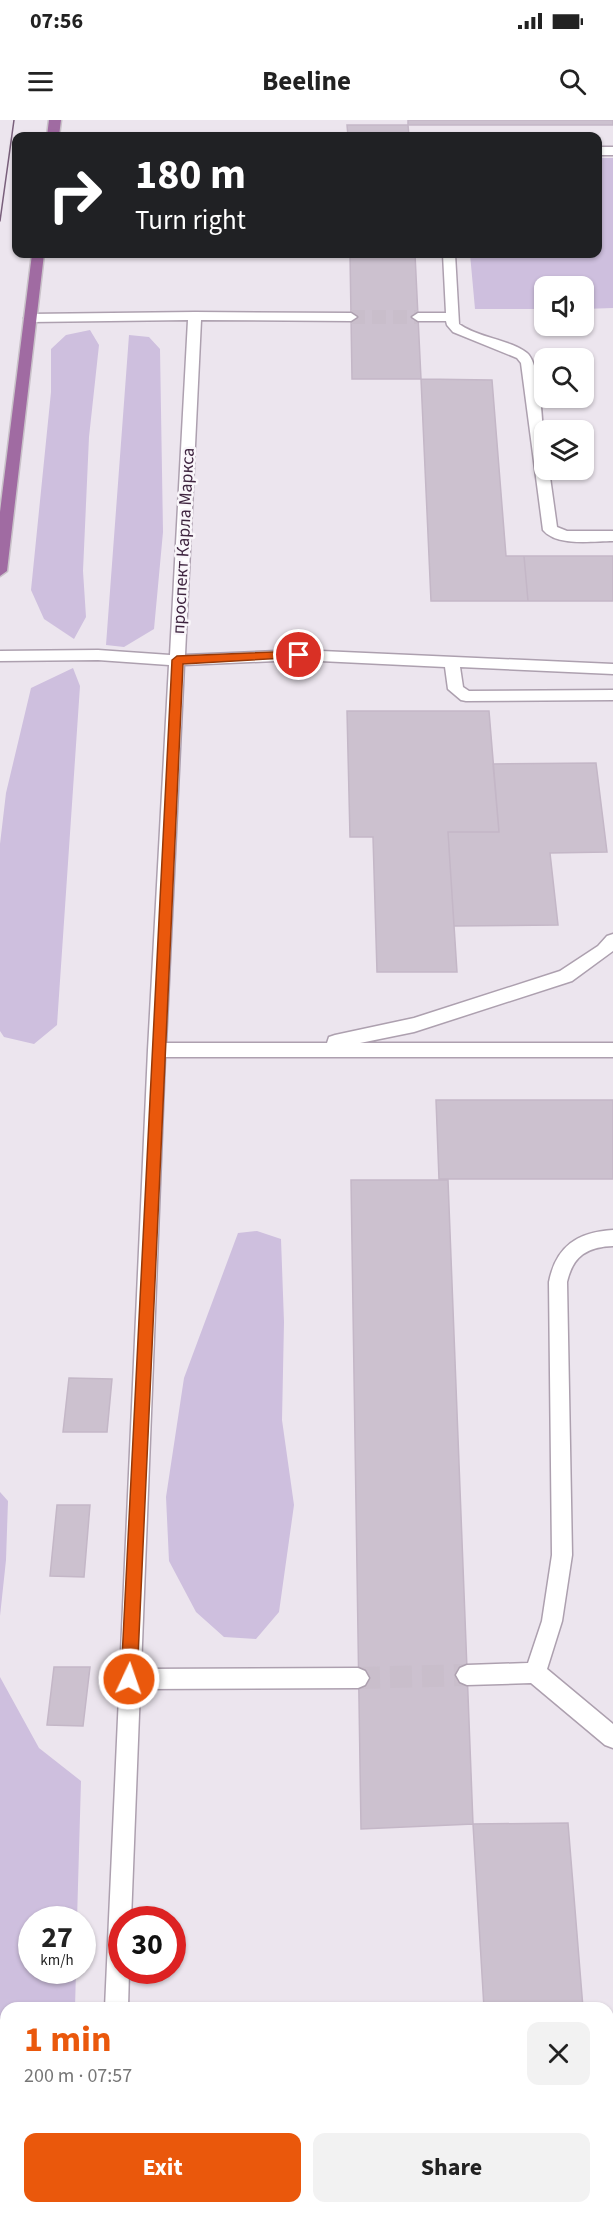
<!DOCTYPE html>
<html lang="en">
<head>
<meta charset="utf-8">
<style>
  :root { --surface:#fff; --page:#f2f2f2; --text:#222; --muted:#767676; --accent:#ea580c }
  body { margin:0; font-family:"Source Sans 3",sans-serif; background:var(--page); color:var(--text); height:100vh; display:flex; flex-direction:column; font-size:22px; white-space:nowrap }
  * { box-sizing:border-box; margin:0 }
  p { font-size:20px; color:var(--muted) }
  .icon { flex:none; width:33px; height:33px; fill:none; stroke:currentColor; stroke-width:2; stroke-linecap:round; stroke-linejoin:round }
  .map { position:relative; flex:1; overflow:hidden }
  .drawer { position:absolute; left:0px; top:1882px; width:614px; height:212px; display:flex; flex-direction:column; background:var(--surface); border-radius:18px 18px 0 0; box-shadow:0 2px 4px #0004 }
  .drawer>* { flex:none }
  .guide { position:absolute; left:12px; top:12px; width:590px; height:126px; border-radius:12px; box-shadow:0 2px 4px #0004; background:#202124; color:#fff; overflow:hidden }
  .controls { position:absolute; left:534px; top:156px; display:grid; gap:12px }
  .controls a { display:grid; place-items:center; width:60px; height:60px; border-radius:12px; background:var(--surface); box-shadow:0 2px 4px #0004; font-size:30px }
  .speed { position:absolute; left:18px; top:1786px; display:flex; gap:12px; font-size:30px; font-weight:700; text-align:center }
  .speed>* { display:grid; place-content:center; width:78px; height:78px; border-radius:50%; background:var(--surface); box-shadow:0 2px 4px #0004; line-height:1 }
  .speed small { font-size:15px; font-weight:400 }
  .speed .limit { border:9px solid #d22; background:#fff; color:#111 }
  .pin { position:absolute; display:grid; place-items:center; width:51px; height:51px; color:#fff; margin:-26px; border:3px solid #fff; border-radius:50%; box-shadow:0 2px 6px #0007 }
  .me { position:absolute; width:66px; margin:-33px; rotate:3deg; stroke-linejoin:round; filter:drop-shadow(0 0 4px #0008) }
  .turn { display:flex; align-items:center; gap:21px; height:126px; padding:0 24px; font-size:27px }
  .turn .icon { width:78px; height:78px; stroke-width:2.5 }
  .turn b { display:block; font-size:42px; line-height:51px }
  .round { display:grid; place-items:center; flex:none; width:63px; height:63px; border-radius:12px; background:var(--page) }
  .headline { display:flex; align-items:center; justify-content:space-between; height:102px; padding:0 24px }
  h1 { font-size:36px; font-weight:700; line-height:45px; color:var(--accent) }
  .button { display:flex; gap:12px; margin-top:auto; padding:12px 24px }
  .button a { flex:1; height:69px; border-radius:12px; background:var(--accent); color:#fff; font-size:24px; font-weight:700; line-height:69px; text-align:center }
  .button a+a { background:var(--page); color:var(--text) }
  .status { display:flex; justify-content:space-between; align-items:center; height:42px; padding:0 30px; background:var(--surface); direction:ltr }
  .status svg { height:16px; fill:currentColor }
  header { display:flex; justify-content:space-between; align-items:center; height:78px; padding:0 24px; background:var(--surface); font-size:27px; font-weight:700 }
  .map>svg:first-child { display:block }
  .green { fill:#cebfde }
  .building { fill:#ccc1cf; stroke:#c4b7c7; stroke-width:1.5 }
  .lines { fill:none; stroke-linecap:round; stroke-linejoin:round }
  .minor-tunnel-far1 { stroke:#c9becb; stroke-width:14; stroke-dasharray:14 7; stroke-linecap:butt }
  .minor-tunnel { stroke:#c9becb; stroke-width:22; stroke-dasharray:22 10; stroke-linecap:butt }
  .minor-casing { stroke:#ada0af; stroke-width:3 }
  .major-casing { stroke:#c9c2c9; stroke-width:3 }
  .minor { fill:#fff; fill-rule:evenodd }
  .major { fill:#a06ba2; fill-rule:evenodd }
  .tram { stroke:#795f7b; stroke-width:1.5 }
  .route { fill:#ea580c; stroke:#983908; stroke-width:1.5 }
  .labels { text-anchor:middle; stroke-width:5; stroke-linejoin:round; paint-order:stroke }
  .street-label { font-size:18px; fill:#3e243f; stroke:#f9f6fa }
</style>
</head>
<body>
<div class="status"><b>07:56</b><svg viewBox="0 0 49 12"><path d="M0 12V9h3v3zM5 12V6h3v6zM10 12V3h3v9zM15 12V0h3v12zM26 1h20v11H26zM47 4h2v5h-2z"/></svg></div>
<header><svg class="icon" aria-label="menu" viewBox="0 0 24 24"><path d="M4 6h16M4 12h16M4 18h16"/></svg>Beeline<svg class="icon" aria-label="search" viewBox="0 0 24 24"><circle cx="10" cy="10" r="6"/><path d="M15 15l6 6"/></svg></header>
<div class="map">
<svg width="613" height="2093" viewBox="0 0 613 2093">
  <rect width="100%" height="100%" fill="#ece5ee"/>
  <!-- green -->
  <path class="green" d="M597,38h16v150l-29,1v-23h-40v23h-69l-5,-55h127z
    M90,210l9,15 -10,92 -6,134 3,46 -12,22 -30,-20 -13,-29 20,-198v-43l15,-14z
    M129,215l20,2 11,12 3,183 -9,97 -30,18 -18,-2z
    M73,548l7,18 -23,339 -23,19 -30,-7 -4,-6v-187l6,-51 25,-105z
    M257,1111l24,8 3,83 -2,98 12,85 -15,107 -23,27 -32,-2 -28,-25 -27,-51 -3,-64 18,-119 54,-145z
    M0,1372l8,9 -2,59 -6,56z
    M0,1557l39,71 42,33 -4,139h-45v51h44l-1,37h-69v200h64v5h-70z"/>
  <!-- building -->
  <path class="building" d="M408,0h205v5h-205z
    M347,5h61l1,11h-61z
    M350,134h65l6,125h-69z
    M421,259l71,1 14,176h18l4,45h-97z
    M524,436h89v45h-85z
    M347,591h142l10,121h-51l9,140h-80l-4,-135h-23z
    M596,643l11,89 -57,1 8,72 -104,1 -6,-94h51l-6,-68z
    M436,980h177v79h-174z
    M351,1060h97l25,644 -112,5z
    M69,1258l43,1 -5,53h-44z
    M57,1385h33l-6,72 -34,-1z
    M54,1547h36l-7,59 -36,-1z
    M568,1703l15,185h-99l-11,-184z
    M495,2088h105v5h-104z"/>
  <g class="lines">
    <!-- minor-tunnel-far1 -->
    <path class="minor-tunnel-far1" d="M351,197h67"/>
    <!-- minor-tunnel -->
    <path class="minor-tunnel" d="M358,1558l109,-3"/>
    <defs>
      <path id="minor" d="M597,27h16v8h-16z
        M443,134h12l4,70c19,14 50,15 68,29 15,11 17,95 17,117h5l8,57 10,4h46v10c-20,0 -56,6 -70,-11l-22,-167 -4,-5 -64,-26 -6,-7 -1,-4h-28l-6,-4 6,-4h28z
        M195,192l156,1 6,4 -6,4 -150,-1 -16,335 114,-5 314,14v10l-153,-7 3,20 6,4 144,-1v10l-147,1 -5,-1 -13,-11 -3,-22 -146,-7 -115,5 -18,378h161l2,-6 6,-2 79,-17 146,-47 38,-25 9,-10 6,-2v17l-41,30 -158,51 -54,11h253v14h-448l-24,612 217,-1 7,3 4,7 -4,7 -7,3 -218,1 -9,231h-9v51h7l-1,37h-23l43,-958 21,-385 -71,-5 -98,1v-10l98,-1 72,5 18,-335 -158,2 -6,-4 6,-4z
        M613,1110v16c-26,1 -40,10 -46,36l5,273 -10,66 -15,48 66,55v24l-8,-3 -74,-62 -64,2 -7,-3 -4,-7 4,-7 7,-3 61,-2 14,-42 10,-66 -3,-273c7,-36 29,-50 64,-52z
        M96,2088h24v5h-24z"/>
      <path id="major" d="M49,0h12l-2,16h-12z
        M32,134h12l-37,317 -7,5v-64z"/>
    </defs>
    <!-- minor casing -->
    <use href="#minor" class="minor-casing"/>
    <!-- major casing -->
    <use href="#major" class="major-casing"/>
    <!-- minor -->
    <use href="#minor" class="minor"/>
    <!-- major -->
    <use href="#major" class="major"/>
    <!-- tram -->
    <path class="tram" d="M0,101l14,-101"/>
  </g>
  <!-- route -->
  <path class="route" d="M299,531l6,4 -2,2 -120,7 -46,1015 -2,5 -6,2 -5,-2 -3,-5 51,-1019 5,-4z"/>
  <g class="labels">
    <!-- street labels -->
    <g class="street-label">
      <text transform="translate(183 421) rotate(-87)" y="6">проспект Карла Маркса</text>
    </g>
  </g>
</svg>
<div class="controls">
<a><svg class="icon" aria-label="sound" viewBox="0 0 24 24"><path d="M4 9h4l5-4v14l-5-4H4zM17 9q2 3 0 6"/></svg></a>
<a><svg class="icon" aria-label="search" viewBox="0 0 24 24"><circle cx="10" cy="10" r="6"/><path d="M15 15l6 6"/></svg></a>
<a><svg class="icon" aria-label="layers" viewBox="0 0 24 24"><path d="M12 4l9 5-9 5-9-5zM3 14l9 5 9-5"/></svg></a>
</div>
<div class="speed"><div>27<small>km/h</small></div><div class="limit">30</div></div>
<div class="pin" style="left:299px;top:535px;background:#d93025"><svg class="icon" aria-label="arrive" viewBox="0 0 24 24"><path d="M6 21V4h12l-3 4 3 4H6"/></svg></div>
<svg class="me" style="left:129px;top:1559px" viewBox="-20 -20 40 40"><circle r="17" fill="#ea580c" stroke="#fff" stroke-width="3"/><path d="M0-11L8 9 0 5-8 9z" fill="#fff"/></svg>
<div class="guide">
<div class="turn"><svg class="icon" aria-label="right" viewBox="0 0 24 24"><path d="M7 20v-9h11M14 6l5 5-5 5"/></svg><div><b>180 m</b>Turn right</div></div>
</div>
<section class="drawer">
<div class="headline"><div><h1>1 min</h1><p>200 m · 07:57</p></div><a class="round"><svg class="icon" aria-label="close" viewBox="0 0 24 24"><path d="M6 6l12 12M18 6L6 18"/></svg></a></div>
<div class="button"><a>Exit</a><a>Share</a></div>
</section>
</div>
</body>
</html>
